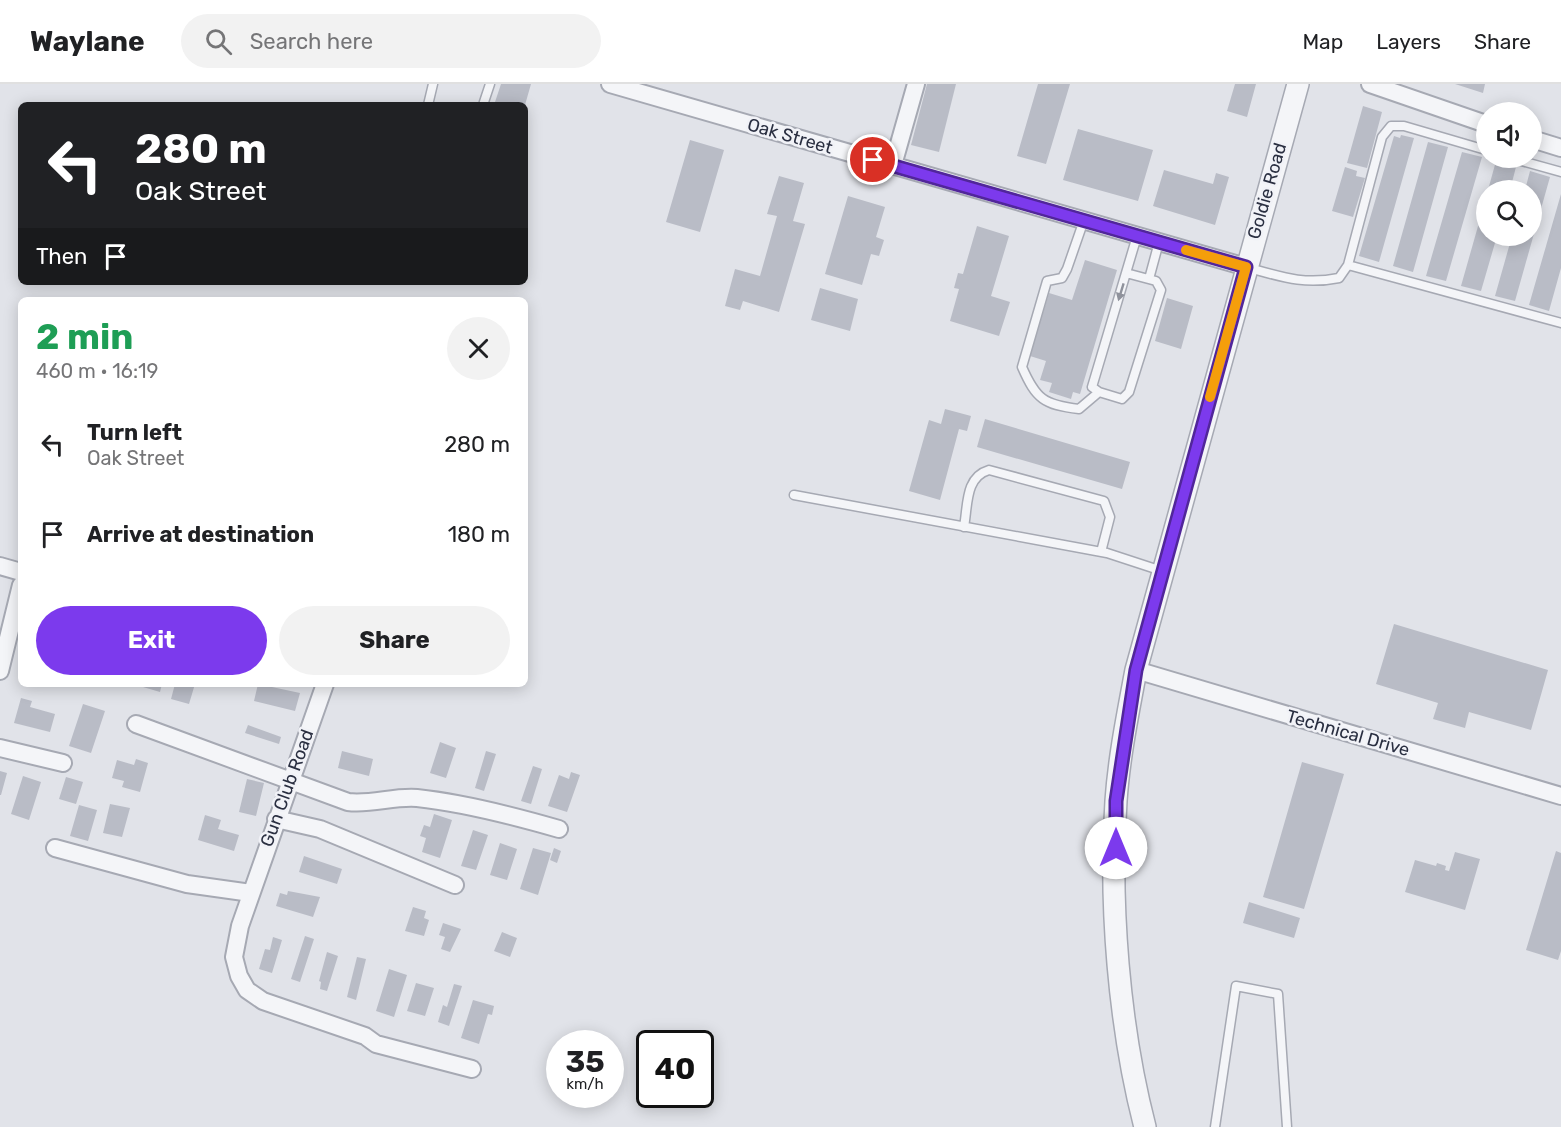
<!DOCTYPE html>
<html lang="en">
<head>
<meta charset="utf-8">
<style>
  :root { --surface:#fff; --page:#f2f2f2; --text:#202124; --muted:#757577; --line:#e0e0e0; --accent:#7c3aed }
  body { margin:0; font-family:Rubik,sans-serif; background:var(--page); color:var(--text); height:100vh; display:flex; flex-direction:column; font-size:22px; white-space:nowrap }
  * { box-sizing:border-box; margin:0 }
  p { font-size:20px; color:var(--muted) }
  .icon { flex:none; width:33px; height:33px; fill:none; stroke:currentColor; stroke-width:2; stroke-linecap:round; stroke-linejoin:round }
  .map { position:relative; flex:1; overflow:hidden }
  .sheet { position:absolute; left:18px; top:213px; width:510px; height:390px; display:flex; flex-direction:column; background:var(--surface); border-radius:9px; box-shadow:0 3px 15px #0003 }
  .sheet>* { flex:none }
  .top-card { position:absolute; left:18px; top:18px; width:510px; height:183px; border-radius:9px; box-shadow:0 3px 15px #0003; background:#202124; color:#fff; overflow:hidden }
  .tools { position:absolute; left:1476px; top:18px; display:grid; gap:12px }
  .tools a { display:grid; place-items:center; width:66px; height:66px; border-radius:50%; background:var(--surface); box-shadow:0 3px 15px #0003; font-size:30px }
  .speed { position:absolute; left:546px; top:946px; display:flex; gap:12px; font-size:30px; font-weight:700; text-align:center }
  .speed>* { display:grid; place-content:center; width:78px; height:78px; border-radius:50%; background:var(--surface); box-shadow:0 3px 15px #0003; line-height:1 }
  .speed small { font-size:15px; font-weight:400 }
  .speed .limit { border:3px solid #111; border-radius:9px; background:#fff; color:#111 }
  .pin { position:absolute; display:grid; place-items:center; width:51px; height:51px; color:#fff; margin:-26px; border:3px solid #fff; border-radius:50%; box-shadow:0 2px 6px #0007 }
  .me { position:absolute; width:66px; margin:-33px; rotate:0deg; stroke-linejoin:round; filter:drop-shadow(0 0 4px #0008) }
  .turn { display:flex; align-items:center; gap:21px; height:126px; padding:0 18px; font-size:27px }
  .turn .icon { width:78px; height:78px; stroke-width:2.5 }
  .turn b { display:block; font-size:42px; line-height:51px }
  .then { display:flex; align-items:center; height:57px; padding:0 18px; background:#0003; gap:12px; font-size:22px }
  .round { display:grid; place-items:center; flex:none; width:63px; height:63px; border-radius:32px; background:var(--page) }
  .head { display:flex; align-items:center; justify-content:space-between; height:102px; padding:0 18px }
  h1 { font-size:36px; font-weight:700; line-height:45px; color:#1e9e55 }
  .button { display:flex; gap:12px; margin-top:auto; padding:12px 18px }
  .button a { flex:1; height:69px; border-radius:36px; background:var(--accent); color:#fff; font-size:24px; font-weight:700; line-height:69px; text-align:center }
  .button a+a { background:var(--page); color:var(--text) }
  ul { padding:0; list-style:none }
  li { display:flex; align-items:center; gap:18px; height:90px; padding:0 18px }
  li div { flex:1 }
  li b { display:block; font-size:22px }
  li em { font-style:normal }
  header { display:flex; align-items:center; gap:36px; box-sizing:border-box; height:84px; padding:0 30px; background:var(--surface); border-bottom:2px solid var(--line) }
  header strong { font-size:28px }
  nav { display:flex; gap:33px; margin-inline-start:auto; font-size:21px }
  .search { width:420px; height:54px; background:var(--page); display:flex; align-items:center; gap:15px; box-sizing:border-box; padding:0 21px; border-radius:33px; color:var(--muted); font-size:22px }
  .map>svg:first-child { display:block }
  .building { fill:#b9bcc6 }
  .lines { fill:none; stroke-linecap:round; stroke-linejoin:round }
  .service-casing { stroke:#a6a9b3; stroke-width:11 }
  .minor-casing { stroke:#a6a9b3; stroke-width:20 }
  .tertiary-casing { stroke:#a6a9b3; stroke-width:24 }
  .service { stroke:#f4f5f8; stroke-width:8 }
  .minor { stroke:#f4f5f8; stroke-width:16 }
  .tertiary { stroke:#f4f5f8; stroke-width:21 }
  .oneway { fill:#8f929c }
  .route-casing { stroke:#51269a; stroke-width:15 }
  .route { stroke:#7c3aed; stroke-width:10 }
  .slow { stroke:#f59e0b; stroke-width:10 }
  .labels { text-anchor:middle; stroke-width:5; stroke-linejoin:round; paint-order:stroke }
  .street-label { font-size:18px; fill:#2a2f41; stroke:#f1f2f7 }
</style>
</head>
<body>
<header>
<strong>Waylane</strong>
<div class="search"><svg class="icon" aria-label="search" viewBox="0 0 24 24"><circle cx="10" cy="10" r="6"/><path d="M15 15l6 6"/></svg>Search here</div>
<nav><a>Map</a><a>Layers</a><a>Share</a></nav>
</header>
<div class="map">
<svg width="1561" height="1043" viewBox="0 0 1561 1043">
  <rect width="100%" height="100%" fill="#e1e3e9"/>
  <!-- building -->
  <path class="building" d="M501,0h30l-6,21h-31z
    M927,0h29l-17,68 -28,-7z
    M1038,0h32l-24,80 -29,-8z
    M1235,0h21l-9,33 -20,-6z
    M1455,0h30l-2,9z
    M1363,22l19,6 -15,56 -20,-5z
    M1078,45l75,21 -15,51 -75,-21z
    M1401,51l13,3 -35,124 -20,-6 35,-120 6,2z
    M690,56l34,10 -24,82 -34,-10z
    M1428,58l20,5 -35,125 -20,-6z
    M1462,68l20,5 -36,124 -20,-5z
    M1496,77l20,6 -6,23h-22z
    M1345,83l12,4 -1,5 9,2 -12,39 -21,-6z
    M1164,86l49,14 3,-11 13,4 -14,48 -62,-19z
    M1530,87l20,6 -35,124 -20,-5 17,-60h20v-46h-7z
    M779,92l25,7 -11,38 12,3 -26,88 -36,-11 -3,9 -15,-4 10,-37 25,7 17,-60 -10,-2z
    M1561,110v74l-12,43 -20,-6z
    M848,112l37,11 -9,30 8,3 -5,16 -8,-2 -9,31 -37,-11z
    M1486,114v38h11l-16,55 -20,-5z
    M977,142l32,10 -18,60 19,6 -11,34 -49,-15 9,-32 -5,-1 4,-15 5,1z
    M1085,176l32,10 -37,124 -7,-2 -2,7 -22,-7 3,-9 -12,-3 6,-19 -16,-5 19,-63 23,7z
    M820,204l38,11 -8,32 -39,-11z
    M1167,214l26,8 -12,43 -26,-8z
    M945,325l26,7 -4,15 -8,-2 -19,71 -31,-9 20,-71 12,4z
    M985,335l145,43 -8,27 -145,-42z
    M1394,540l154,46 -17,60 -62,-18 -4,16 -32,-9 5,-16 -62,-19z
    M144,600h18l-2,8 -17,-5z
    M175,600h20l-6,20 -18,-5z
    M258,600l42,9 -5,18 -41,-10z
    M21,614l11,3 -2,6 25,7 -5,18 -36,-9z
    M83,620l22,7 -14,42 -22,-7z
    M248,641l33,12 -2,7 -34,-11z
    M440,658l16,6 -10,30 -16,-5z
    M342,667l31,8 -4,17 -31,-8z
    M486,667l10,3 -12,37 -9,-3z
    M136,675l12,4 -8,29 -18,-5 2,-6 -12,-3 5,-18 17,5z
    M1302,678l42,12 -40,135 -41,-12z
    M533,682l9,3 -11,35 -10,-3z
    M0,687l7,2 -6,22h-1z
    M571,688l9,3 -13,37 -19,-6 11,-31 10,4z
    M23,692l18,6 -12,38 -18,-6z
    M66,693l17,5 -7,22 -17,-5z
    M247,695l17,4 -8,33 -17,-4z
    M110,720l20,4 -8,29 -19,-4z
    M79,721l18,5 -9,31 -18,-5z
    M434,730l18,6 -12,38 -18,-6 4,-14 -6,-2 4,-11 6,2z
    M205,731l16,5 -3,9 21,6 -5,16 -36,-11z
    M473,746l15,5 -12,35 -15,-4z
    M500,759l17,6 -10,31 -17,-5z
    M533,764l18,5 -13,42 -18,-6z
    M554,764l7,3 -4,12 -7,-3z
    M1556,767l5,2v98l-3,9 -32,-10z
    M1455,768l25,7 -15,51 -60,-18 10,-32 21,6 1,-3 9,3 -1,4 4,1z
    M304,772l38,13 -5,15 -38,-12z
    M288,807l32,6 -7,20 -37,-11 4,-13 7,2z
    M1249,818l51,16 -6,20 -51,-15z
    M413,823l13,4 -2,7 5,2 -5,16 -19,-5z
    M443,839l18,6 -11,23 -9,-3 4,-12 -6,-2z
    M502,848l15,6 -7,19 -16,-6z
    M305,852l9,3 -14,43 -9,-3z
    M273,853l9,3 -10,33 -13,-4 6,-20 5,1z
    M327,868l11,4 -11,35 -7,-2 1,-7 -2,-1z
    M357,873l9,2 -10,41 -9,-3z
    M389,885l18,6 -13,42 -18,-6z
    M416,899l18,5 -9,28 -18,-5z
    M454,900l8,2 -13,40 -11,-4 5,-17 4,2z
    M473,916l21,6 -2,9 -4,-1 -9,30 -18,-6z"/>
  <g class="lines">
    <defs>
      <path id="service" d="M428,21l5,-21
        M483,21l7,-21
        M1511,74l50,14
        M1084,136l-17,49 -5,9 -15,3 -25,86c14,32 22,38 57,42l20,-17
        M1348,181l213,58
        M1249,184c33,9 55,17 90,10l9,-13 34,-128 9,-11h13l82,24
        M1126,189l30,8 5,9 -32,102 -7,7 -23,-7 -7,-5 45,-151
        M1149,195l10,-37
        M794,411l313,58 55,18
        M964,443c4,-22 1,-50 25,-57l115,31 6,16 -9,35
        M1215,1043l21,-141 42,8 9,133"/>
      <path id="minor" d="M610,0l636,183
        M1370,0l116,40
        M1532,55l29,9
        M893,81l23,-81
        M0,482l21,6
        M1136,586l425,126
        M0,587l21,-86
        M325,600l-85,242 -6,31 5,19 8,14 16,11 102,35 11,8 96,25
        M136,640l212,78c23,3 46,-6 69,-4 47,5 97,18 142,31
        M0,664l63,15
        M276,735l44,10 135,56
        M55,764l132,36 64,9"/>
      <path id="tertiary" d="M1145,1043c-26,-100 -36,-223 -29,-326 3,-44 12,-88 20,-131l162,-586"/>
    </defs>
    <!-- service casing -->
    <use href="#service" class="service-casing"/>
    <!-- minor casing -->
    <use href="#minor" class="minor-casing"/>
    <!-- tertiary casing -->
    <use href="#tertiary" class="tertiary-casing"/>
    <!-- service -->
    <use href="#service" class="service"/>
    <!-- minor -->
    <use href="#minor" class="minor"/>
    <!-- tertiary -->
    <use href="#tertiary" class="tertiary"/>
  </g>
  <!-- one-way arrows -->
  <defs><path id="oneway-solid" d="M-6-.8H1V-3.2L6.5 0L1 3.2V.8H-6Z" transform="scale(1.5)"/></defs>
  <use class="oneway" href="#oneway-solid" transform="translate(1121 208) rotate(107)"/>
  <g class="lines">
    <defs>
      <path id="route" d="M873,76l373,107 -110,403 -20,131v47"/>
    </defs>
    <!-- route casing -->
    <use href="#route" class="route-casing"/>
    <!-- route -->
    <use href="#route" class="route"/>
    <!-- slow -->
    <path class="slow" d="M1186,166l60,17 -36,130"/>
  </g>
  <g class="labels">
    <!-- street labels -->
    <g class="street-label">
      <text transform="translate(790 52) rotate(16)" y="6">Oak Street</text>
      <text transform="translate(1267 107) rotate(-74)" y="6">Goldie Road</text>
      <text transform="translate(1348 649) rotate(16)" y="6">Technical Drive</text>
      <text transform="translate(287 704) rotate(-70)" y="6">Gun Club Road</text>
    </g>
  </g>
</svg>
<div class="tools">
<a><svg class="icon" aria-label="sound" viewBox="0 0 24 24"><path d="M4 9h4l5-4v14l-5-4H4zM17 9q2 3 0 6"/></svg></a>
<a><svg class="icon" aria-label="search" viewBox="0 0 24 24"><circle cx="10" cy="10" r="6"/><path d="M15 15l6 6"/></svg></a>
</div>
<div class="speed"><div>35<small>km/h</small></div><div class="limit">40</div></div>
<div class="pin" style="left:873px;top:76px;background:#d93025"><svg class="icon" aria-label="arrive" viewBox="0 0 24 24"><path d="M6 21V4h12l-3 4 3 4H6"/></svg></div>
<svg class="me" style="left:1116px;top:764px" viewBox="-20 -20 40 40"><circle r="19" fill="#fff"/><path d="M0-13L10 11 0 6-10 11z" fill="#7c3aed"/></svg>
<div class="top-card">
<div class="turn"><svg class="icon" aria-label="left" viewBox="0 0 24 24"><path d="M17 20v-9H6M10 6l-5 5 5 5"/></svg><div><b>280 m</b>Oak Street</div></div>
<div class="then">Then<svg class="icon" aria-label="arrive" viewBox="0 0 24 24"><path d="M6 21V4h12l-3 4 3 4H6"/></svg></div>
</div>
<section class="sheet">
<div class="head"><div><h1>2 min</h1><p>460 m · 16:19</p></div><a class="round"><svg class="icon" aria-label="close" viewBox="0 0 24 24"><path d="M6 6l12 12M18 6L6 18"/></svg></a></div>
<ul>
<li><svg class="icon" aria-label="left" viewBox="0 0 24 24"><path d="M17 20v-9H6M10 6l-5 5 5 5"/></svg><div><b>Turn left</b><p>Oak Street</p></div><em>280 m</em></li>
<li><svg class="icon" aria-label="arrive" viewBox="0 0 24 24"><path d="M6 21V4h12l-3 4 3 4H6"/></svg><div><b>Arrive at destination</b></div><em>180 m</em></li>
</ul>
<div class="button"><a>Exit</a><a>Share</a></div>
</section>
</div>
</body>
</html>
